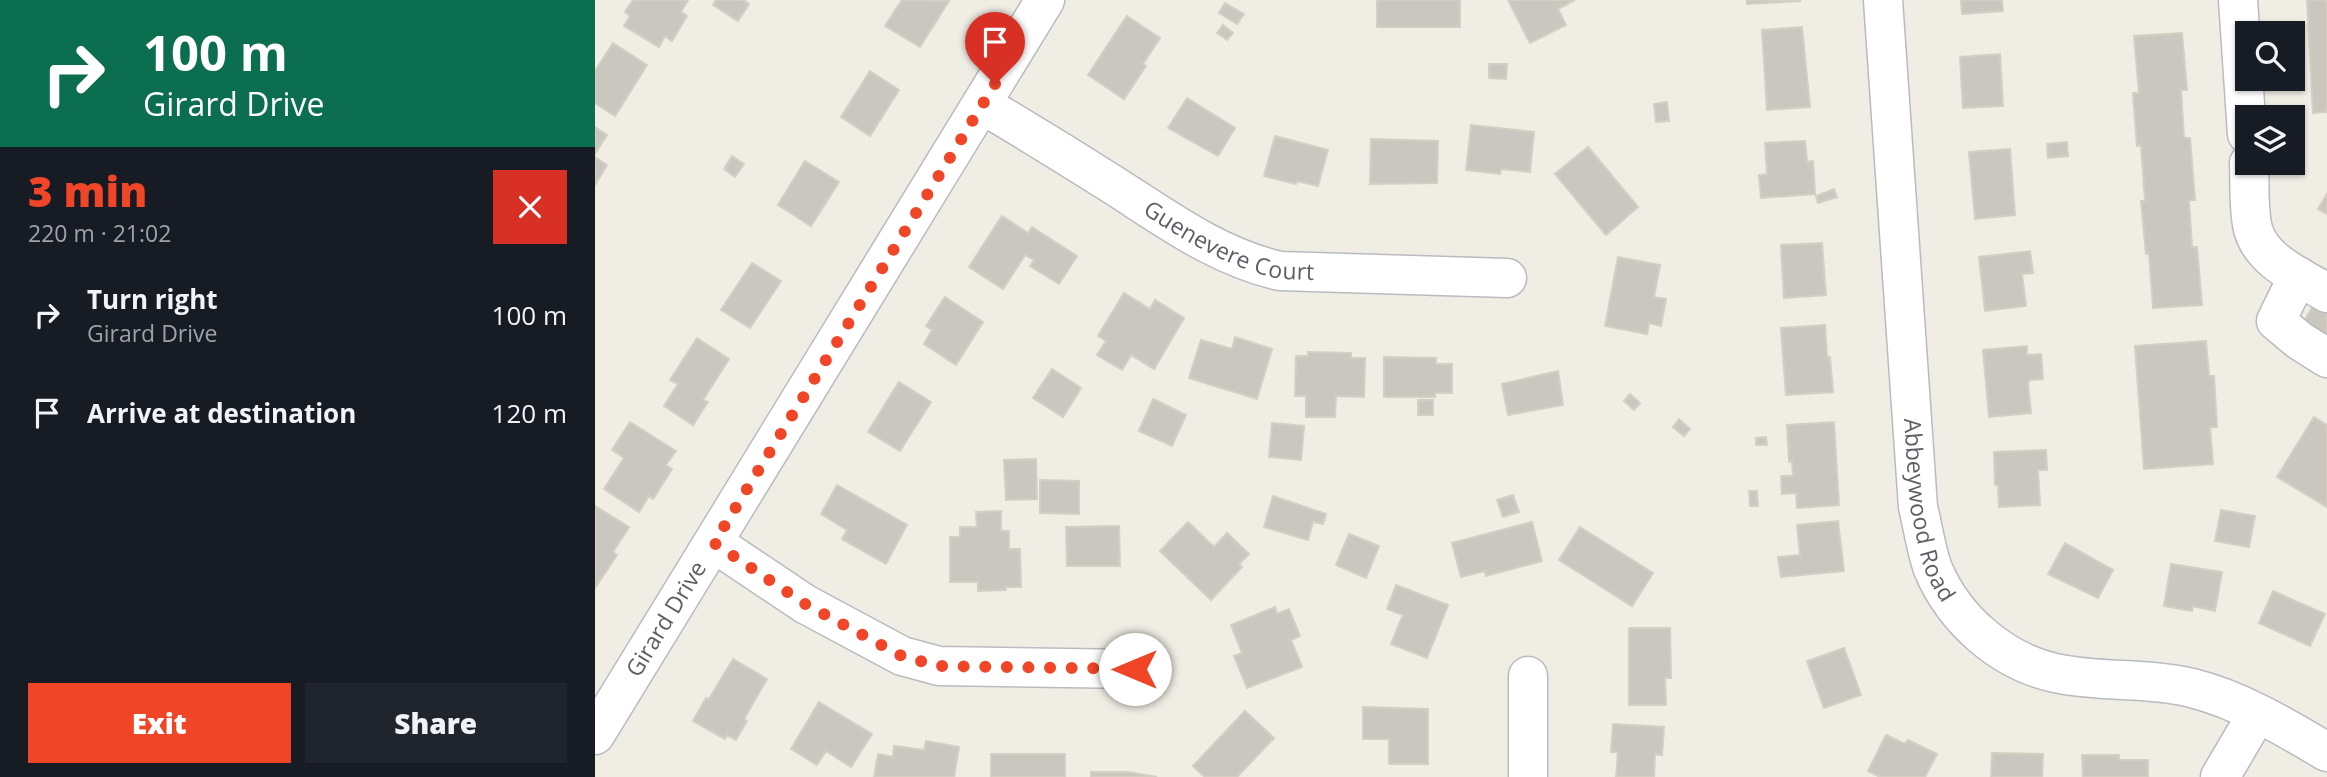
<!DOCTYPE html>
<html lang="en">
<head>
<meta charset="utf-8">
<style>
  :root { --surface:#171b24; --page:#20242c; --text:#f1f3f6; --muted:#9ea1a6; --accent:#f14528 }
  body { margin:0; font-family:"Open Sans",sans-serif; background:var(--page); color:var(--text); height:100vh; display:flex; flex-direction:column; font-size:26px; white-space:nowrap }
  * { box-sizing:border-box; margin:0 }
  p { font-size:23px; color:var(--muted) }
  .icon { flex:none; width:38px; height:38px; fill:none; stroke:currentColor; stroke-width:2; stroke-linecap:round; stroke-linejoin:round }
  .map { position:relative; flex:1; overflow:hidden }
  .drawer { display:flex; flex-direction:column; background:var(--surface); width:595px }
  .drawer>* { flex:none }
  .top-card { background:#0b6e4f; color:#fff; overflow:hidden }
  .tools { position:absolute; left:1640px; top:21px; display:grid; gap:14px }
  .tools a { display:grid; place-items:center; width:70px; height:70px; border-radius:0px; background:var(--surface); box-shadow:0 2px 5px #0004; font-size:35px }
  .pin { position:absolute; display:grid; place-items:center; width:60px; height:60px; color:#fff; margin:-72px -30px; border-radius:50% 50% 50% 0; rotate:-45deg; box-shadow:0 0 7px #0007 }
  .pin .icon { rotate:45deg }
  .me { position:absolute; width:77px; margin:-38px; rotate:270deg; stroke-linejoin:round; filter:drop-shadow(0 0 5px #0008) }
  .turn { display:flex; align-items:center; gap:24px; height:147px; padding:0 28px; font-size:32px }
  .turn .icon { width:91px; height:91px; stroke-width:2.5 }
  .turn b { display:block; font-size:49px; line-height:60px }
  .round { display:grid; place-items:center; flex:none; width:74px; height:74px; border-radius:0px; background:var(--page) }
  .head { display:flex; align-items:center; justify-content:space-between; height:119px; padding:0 28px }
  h1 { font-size:42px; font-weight:800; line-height:52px; color:var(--accent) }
  .primary-button { display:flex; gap:14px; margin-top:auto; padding:14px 28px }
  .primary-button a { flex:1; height:80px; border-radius:0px; background:var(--accent); color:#fff; font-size:28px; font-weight:800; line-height:80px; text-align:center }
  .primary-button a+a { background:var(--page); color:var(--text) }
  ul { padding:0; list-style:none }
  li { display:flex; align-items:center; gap:21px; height:98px; padding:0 28px }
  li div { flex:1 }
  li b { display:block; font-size:26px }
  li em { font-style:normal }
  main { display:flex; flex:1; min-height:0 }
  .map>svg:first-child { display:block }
  .building { fill:#cac7c1; stroke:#d4cfc2; stroke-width:2 }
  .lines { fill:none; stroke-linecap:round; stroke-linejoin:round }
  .minor-casing { stroke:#b9bbc0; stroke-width:41 }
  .minor { stroke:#fff; stroke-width:38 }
  .route { stroke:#f14528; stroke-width:12; stroke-dasharray:0 21.6 }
  .labels { text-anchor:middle; stroke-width:5; stroke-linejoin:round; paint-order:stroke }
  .street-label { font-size:23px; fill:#5c5f65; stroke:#fff }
</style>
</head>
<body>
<main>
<section class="drawer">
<div class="top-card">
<div class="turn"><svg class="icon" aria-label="right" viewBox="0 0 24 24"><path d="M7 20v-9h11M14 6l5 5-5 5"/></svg><div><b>100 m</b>Girard Drive</div></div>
</div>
<div class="head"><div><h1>3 min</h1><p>220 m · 21:02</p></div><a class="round" style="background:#d93025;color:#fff"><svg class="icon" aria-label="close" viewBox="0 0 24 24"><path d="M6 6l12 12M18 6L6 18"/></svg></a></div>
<ul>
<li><svg class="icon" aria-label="right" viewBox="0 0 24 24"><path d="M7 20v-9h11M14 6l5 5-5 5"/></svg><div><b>Turn right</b><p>Girard Drive</p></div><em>100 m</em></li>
<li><svg class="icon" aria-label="arrive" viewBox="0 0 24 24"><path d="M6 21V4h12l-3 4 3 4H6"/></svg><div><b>Arrive at destination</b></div><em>120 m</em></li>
</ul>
<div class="primary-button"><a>Exit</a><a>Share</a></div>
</section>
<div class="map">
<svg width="1732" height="777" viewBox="0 0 1732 777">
  <rect width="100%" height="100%" fill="#efede4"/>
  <!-- building -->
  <path class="building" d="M38,0h55l-7,12 6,4 -15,25 -7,-5 -6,11 -35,-21 6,-10 -5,-4z
    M121,0h27l6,4 -11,17 -25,-16z
    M307,0l47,1 -29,46 -35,-21z
    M782,0h83v27h-83z
    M913,0h67l-17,9 8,16 -36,18z
    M1152,0h53v1l-53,3z
    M1366,0h41l1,11 -41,3z
    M1712,0h20v112l-14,1z
    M630,3l19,11 -7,10 -18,-11z
    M532,16l33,22 -17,26 3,2 -22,33 -36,-24z
    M628,25l10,8 -6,7 -10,-7z
    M1207,27l8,80 -43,3 -5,-80z
    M1587,33l5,57h-6l3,48h6l5,62h-6l3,47h5l5,58 -49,3 -4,-55 -3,1 -5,-53h4l-4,-56 -4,1 -4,-53h6l-5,-57z
    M18,43l34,22 -32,51 -20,-13v-32z
    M1405,54l3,52 -40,2 -3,-51z
    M894,64h18l-1,15 -17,-1z
    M275,71l29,19 -29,46 -29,-19z
    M592,98l48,30 -17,28 -50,-28z
    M1072,102l2,19 -13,1 -2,-18z
    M876,125l63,7 -4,40 -29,-3 -1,5 -34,-4z
    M0,127l12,8 -12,19z
    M680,136l53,14 -10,36 -21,-5 -1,3 -32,-8z
    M776,139l67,2 -1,42 -67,1z
    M1210,141l2,21 6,-1 2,33 -54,4 -2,-23 8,-1 -2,-31z
    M1472,142l1,14 -20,2 -1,-14z
    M993,147l50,60 -32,28 -51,-61z
    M1415,149l5,66 -40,4 -6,-67z
    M137,156l12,8 -9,13 -11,-8z
    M0,157l12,8 -12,20z
    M210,161l34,21 -28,44 -33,-21z
    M1239,189l3,8 -19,6 -2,-7z
    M1732,194v20l-9,-5z
    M407,216l26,17 4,-6 45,29 -18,28 -29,-18 4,-6 -9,-5 -22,34 -34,-22z
    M1227,243l4,52 -42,3 -3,-53z
    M1435,251l3,22 -11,1 4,32 -41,5 -6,-54z
    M1023,257l42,8 -6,32 12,2 -5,27 -12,-3 -2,11 -42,-8z
    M157,263l29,18 -31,47 -29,-18z
    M529,293l26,16 5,-9 29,18 -30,51 -23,-14 -9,15 -25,-15 9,-14 -8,-5z
    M350,297l38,25 -27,43 -32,-21 8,-14 -6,-4z
    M1718,306l14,8v36l-30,-17z
    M1230,325l2,32h3l3,35 -47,3 -5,-67z
    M640,337l37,12 -15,50 -68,-21 12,-38 31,9z
    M102,338l32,21 -26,41 5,2 -15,23 -29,-19 14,-22 -8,-4z
    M1611,341l3,35h5l3,51h-7l3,37 -69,5 -9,-123z
    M1432,346v9l14,-1 2,25 -13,1 -2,3 3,30 -42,4 -6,-67z
    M713,352l43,1v5h14l-1,39 -28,-1 -1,21h-29v-21h-11l1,-40h12z
    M789,357l52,1v6h16v29h-17v4h-51z
    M457,369l29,19 -18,29 -30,-19z
    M963,371l5,34 -55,10 -6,-31z
    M304,382l32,20 -31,49 -32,-19z
    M1035,394l10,9 -6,7 -10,-9z
    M558,399l33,16 -14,31 -33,-15z
    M823,400h15v15h-15z
    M1719,417l13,8v82l-50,-30z
    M1084,419l11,10 -6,7 -11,-9z
    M35,422l46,29 -10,14 6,4 -19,30 -4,-3 -10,16 -35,-23 20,-31 -12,-8z
    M1239,422l5,83 -42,3 -1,-15 -14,1 -1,-18h12l-1,-15 -3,1 -2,-37z
    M677,423l32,3 -3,34 -32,-3z
    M1171,437l1,8h-11v-7z
    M1451,450l1,20h-9l2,35 -41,2 -1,-22h-3l-1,-33z
    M441,459l1,40 -31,1 -2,-40z
    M445,480l39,1v33l-39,-1z
    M242,485l70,40 -21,39 -44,-25 5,-9 -26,-16z
    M1154,491h8l1,15h-8z
    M918,495l6,17 -16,5 -6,-17z
    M678,496l53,18 -3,10 -10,-2 -5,18 -44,-13z
    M0,506l34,21 -16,25 4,3 -22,33z
    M1626,510l34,6 -6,31 -34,-6z
    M406,511v20h8v18h11l1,38h-15v3l-28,1v-9h-28v-45h10v-10h17l-1,-15z
    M1243,521l6,50 -63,6 -3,-20 22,-2 -3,-30z
    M593,522l26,25 13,-14 22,21 -10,10 3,3 -31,33 -51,-49z
    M937,522l10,39 -56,15 -1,-5 -24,6 -9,-34z
    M524,526l1,40h-53l-1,-39z
    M985,527l73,46 -21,33 -73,-46z
    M754,534l30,12 -13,32 -30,-13z
    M1470,543l48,27 -15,28 -50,-24z
    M1576,564l51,8 -7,39 -22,-5 -1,5 -28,-5z
    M801,585l52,20 -21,53 -36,-14 12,-29 -16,-6z
    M1678,591l52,23 -15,32 -51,-23z
    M680,607l2,7 12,-5 11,27 -9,4 11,27 -55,21 -13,-32 8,-3 -11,-28z
    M1034,628h41l1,50h-6l1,27h-37z
    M1249,648l17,47 -37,13 -17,-47z
    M138,659l34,20 -23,40 3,2 -11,19 -9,-5 -2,4 -32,-18 13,-23 3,1z
    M224,702l53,32 -21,33 -25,-16 -9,14 -26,-16z
    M768,707l65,2v55h-39v-25h-26z
    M650,711l29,27 -37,39h-32l-12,-11z
    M1018,724l51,3 -2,28 -7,-1 -1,23h-38l2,-25h-7z
    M1291,735l19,9 3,-4 29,14 -12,23h-45l-12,-6z
    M331,741l33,6 -5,30h-80l4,-23 15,3 1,-11 30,4z
    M1397,753l51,1 -1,23h-51z
    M396,754h74v23h-74z
    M1487,755h37v5h29v17h-65z
    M496,772h37l29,5h-66z"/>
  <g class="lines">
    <defs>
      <g id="minor">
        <path id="s1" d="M1288,0l35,507c5,20 8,43 15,62 21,50 68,92 122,104 45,10 93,4 137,15 48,12 93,39 135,64"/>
        <path d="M1643,0l9,134"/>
        <path id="s2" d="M388,105c44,26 88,53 132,81 53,34 103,71 165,85l227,7"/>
        <path d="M1654,163c1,21 -1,46 4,66 9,33 48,48 74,64"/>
        <path d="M1703,276l-22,45 24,20 27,17"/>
        <path d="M119,543l91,61 97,52 37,10 195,3"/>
        <path d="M933,676v101"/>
        <path id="s3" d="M0,735l450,-735"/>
        <path d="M1625,777l37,-63"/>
      </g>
    </defs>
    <!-- minor casing -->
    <use href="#minor" class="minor-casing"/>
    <!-- minor -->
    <use href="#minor" class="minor"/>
  </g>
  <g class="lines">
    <!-- route -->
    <path class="route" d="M400,84l-281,459 91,61 97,52 37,10 196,3"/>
  </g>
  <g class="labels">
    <!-- street labels -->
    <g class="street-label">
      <text dy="8" stroke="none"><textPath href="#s2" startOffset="284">Guenevere Court</textPath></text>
      <text dy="8" stroke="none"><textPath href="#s1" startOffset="513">Abbeywood Road</textPath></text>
      <text dy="8" stroke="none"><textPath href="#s3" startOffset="136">Girard Drive</textPath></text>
    </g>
  </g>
</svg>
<div class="tools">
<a><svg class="icon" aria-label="search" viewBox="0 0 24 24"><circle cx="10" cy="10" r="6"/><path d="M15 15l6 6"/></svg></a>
<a><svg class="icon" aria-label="layers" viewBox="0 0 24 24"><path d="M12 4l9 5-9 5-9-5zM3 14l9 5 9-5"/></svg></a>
</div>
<div class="pin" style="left:400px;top:84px;background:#d93025"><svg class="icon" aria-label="arrive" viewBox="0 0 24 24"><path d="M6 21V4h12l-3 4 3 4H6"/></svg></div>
<svg class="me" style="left:540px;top:669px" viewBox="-20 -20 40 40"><circle r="19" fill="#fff"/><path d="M0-13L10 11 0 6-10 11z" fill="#f14528"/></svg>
</div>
</main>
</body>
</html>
